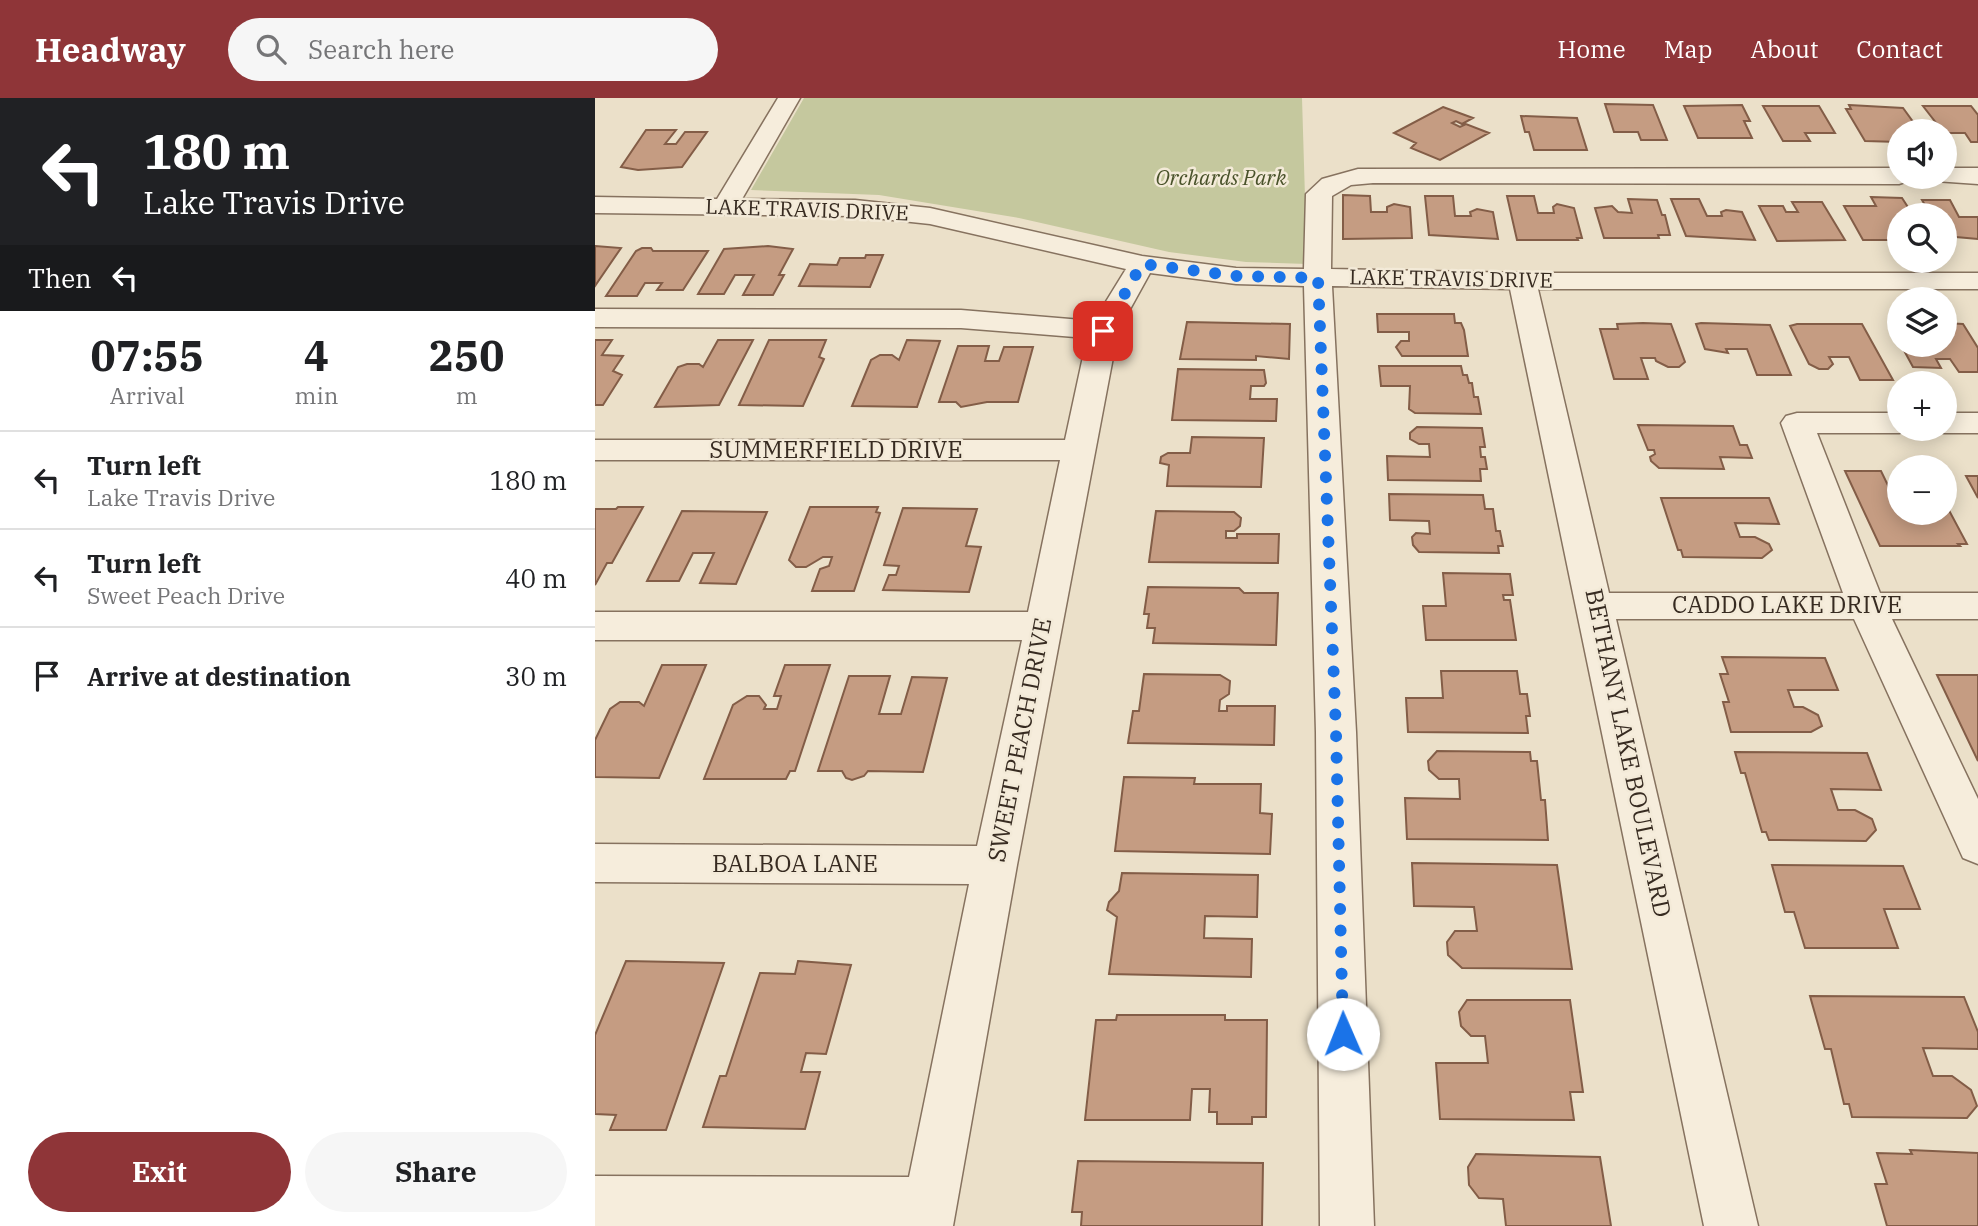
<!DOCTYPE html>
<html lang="en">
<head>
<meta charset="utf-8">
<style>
  :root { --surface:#fff; --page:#f6f6f6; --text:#202124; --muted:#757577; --line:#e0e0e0; --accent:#8f3538 }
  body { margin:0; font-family:"IBM Plex Serif",serif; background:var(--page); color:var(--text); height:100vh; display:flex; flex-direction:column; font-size:26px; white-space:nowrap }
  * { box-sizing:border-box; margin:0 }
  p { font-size:23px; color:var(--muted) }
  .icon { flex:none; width:38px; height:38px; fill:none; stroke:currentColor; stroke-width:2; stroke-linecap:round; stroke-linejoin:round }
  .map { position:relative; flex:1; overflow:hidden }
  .panel { display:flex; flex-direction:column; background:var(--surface); width:595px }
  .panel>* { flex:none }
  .guide { background:#202124; color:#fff; overflow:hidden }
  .tools { position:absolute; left:1292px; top:21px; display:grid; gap:14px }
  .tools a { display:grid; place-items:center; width:70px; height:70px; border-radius:50%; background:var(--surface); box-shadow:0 4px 18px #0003; font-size:35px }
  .pin { position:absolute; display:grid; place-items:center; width:60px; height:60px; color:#fff; margin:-30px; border-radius:14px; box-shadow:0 4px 10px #0006 }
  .me { position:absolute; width:77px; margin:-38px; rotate:359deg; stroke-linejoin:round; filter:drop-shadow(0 0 5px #0008) }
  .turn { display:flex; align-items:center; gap:24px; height:147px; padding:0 28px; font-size:32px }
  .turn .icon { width:91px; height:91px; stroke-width:2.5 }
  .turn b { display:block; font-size:49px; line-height:60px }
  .then { display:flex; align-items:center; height:66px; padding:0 28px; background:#0003; gap:14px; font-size:26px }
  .eta { display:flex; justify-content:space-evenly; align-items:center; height:119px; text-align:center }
  .eta b { font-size:42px; font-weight:700; line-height:49px }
  .button { display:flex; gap:14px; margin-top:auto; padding:14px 28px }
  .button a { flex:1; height:80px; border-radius:42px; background:var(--accent); color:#fff; font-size:28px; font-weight:700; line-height:80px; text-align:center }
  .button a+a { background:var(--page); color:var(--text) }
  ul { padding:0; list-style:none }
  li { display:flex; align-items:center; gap:21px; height:98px; padding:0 28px; border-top:2px solid var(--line) }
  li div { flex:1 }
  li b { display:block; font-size:26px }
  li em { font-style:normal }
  header { display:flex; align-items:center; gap:42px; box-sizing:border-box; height:98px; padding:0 35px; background:var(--accent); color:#fff }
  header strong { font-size:33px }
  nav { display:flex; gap:38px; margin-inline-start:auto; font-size:24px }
  .search { width:490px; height:63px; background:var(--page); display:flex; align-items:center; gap:18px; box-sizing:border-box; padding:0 24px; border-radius:38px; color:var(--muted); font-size:26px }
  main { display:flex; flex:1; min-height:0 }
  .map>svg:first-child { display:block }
  .green { fill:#c5c89e }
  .building { fill:#c59c82; stroke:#835d47; stroke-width:2 }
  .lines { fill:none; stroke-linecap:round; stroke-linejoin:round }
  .minor-casing { stroke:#86725f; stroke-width:3 }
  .minor { fill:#f6eddc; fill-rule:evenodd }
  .route { stroke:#1a73e8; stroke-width:12; stroke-dasharray:0 21.6 }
  .labels { text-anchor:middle; stroke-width:5; stroke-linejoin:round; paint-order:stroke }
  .far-park-label { font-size:21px; font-style:italic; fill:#49522a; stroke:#f3ead8 }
  .far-street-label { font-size:21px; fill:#372b21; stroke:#f3ead8 }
  .street-label { font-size:24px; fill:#372b21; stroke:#f3ead8 }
</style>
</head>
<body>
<header>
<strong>Headway</strong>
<div class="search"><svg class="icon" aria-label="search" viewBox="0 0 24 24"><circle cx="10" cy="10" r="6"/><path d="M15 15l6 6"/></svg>Search here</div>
<nav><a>Home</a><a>Map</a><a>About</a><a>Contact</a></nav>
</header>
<main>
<section class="panel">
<div class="guide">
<div class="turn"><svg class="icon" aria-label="left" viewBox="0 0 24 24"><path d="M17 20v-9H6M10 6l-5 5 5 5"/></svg><div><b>180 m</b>Lake Travis Drive</div></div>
<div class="then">Then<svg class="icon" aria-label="left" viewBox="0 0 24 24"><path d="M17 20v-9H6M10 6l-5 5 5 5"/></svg></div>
</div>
<div class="eta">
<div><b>07:55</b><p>Arrival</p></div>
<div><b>4</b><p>min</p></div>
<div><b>250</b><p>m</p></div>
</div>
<ul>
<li><svg class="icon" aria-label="left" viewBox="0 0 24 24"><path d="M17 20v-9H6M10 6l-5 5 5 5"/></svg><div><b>Turn left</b><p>Lake Travis Drive</p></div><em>180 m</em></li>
<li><svg class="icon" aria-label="left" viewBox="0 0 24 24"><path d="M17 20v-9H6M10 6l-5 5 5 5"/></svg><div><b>Turn left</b><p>Sweet Peach Drive</p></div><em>40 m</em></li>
<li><svg class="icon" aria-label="arrive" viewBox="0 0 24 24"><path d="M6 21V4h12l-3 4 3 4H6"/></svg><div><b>Arrive at destination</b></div><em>30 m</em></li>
</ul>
<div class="button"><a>Exit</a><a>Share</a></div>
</section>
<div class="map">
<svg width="1383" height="1128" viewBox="0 0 1383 1128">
  <rect width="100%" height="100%" fill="#ebe0c9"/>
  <!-- green -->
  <path class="green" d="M209,0h498l5,166 -61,-2 -77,-10 -150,-34 -140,-23 -128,-5z"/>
  <!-- building -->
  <path class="building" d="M1010,6l48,1 14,35h-26l-3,-8h-24z
    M1147,7l8,16h-6l8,17h-54l-14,-32z
    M1254,7l54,3 11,15 6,1 5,7h-26v11l-34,-1 -19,-32h5z
    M1168,8h56l16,27h-30l5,8h-27z
    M1328,8h48l7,9v27h-7l-6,-9h-21z
    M848,9l30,11 -11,6 -6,-3 -4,2 8,4 6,-3 23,9 -49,27 -29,-12 5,-5 -22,-10z
    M926,18l56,2 10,32h-53l-5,-18h-4z
    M51,32h30l-11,14h11l9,-12h22l-25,35 -44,3 -17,-3z
    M748,97l27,1 1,16h16v-5l7,-3 16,3 2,31 -69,1z
    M830,98h28l2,20h16l-1,-4 7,-3 16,3 5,27 -69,-4z
    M912,98h27l4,17h16l-1,-6 4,-3 17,4 8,30h-5l1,2h-61z
    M1276,99l31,1 11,17h-14v25h-36l-19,-34h32z
    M1033,101l29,1 5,15h3l5,20h-12l1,3h-55l-9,-30 17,-2 6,6 14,1z
    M1076,101h28l8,17h15l-1,-4 5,-2 16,2 13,28 -69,-4z
    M1327,102h28l9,17h19v22l-33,-3 -1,-21h-13z
    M1197,104h30l23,38 -68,1 -18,-35h24l3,6h12z
    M0,148l26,2 -26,38z
    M173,148l25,3 -14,26h5l-11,20h-30l11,-20h-19l-11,19h-26l26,-45z
    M47,150h9l2,3h55l-25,39h-26l5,-7h-17l-8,13h-31l30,-45z
    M271,157h17l-13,32 -71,-1 11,-22 27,1 3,-7h25z
    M782,216h77l1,9h6l3,7 4,26h-66l-6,-9 5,-6h8v-9h-31z
    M592,224l103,2 -1,35 -33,-3v4l-76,-1z
    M1048,225l28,1 14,38 -6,5h-11l-12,-6 -1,-3h-14l7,21h-34l-14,-50h18l-1,-5z
    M1106,225l69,2 21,50h-34l-10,-26h-21l2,4 -23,-4 -9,-25z
    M1349,225l19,1 15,24v24h-19l-9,-13h-14l5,9 -28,-1 -12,-22h43z
    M1202,226h65l31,56h-33l-11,-23h-20l4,7 -5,5h-9l-10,-5 -19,-38z
    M0,242h17l-10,15 21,1 -10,15 9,4 -19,30h-8z
    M123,242h35l-34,65 -64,2 23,-40 9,-3h12l4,3z
    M174,242h57l-7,17 5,2 -21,47 -64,-1z
    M312,242l33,1 -23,66 -65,-1 19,-46 9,-5h12l7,5z
    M363,248h31l-4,15h14l5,-14h29l-15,55h-31l-26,5 -5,-5h-17z
    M784,268h82l2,9h4l2,8h3l2,14h4l3,17 -66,-1 -6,-4 1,-23h-29z
    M583,271l86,1 2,13 -2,3h-13l-1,13h27l-1,22 -104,-1z
    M1043,327l95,1 7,19h7l5,13 -32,-1 4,12 -65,-1 -8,-7 -1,-4 5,-3 -1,-4h-6z
    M822,329l65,1 3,19h-5l1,10h4l2,12h-7l1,12 -93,-1 -1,-24 43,1 -1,-13h-10l-9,-5v-6z
    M597,339l72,1 -3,49 -94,-1 2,-21 -9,-2 1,-6 7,-4h22z
    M1250,373h36l14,29h4v13h45v-12l23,43h-9l2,2h-80z
    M1371,378h12v22z
    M794,396l94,1 2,14h8l3,22h4l3,15h-5l1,7 -80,-1 -6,-7 -1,-8 4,-4 14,1 -1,-13 -39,-1z
    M1066,400h108l10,26 -44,-1 5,14h15l14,7 3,6 -10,8 -79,-1 -2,-7h-3z
    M23,409h25l-31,56h-5l-12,22v-76h21z
    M215,409h68l-2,5 4,1 -26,78h-42l8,-22 9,-3 3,-9h-9l-17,10h-10l-7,-7z
    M308,410l74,1 -11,37 15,1 -12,45 -86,-2 6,-15h7l3,-9 -15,-1z
    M87,413l85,1 -31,72 -36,-1 14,-30h-21l-14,28h-32z
    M561,413l78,1 7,6 -1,8 -6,5h-8v7h11v-4h42l-1,29 -129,-1z
    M848,475l67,1 3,21h-10l1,5h6l6,40h-90l-3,-34h23z
    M553,489l91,1 5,5h34l-2,52 -123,-2 2,-15h-8l2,-14h-5z
    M1127,559l103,1 13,32h-50l6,17h9l15,8 4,11 -11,6h-80l-8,-30h6l-9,-28h8z
    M67,567h44l-47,113 -64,-1v-37l15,-31 10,-7h19l5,4z
    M190,567h45l-35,106h-5l-4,8h-82l29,-74 14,-9h12l7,9 -2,4h13l4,-13h-7z
    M846,573h76l3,23h7l3,22h-4l2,17 -120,-1 -2,-34h37z
    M549,576l76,1 10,6 -1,13 -9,6 -1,11h8v-5h48l-1,39 -146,-2 5,-32h6z
    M1342,577h41v86z
    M254,578h41l-11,38h22l11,-37 35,1 -24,94 -55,-1 -4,5 -12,4 -6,-2 -4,-7h-24z
    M842,653l93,1 1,9h6l4,39h4l3,40 -141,-1 -2,-41 55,1 -1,-20h-20l-10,-9 -1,-9z
    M1140,654l132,1 14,37 -50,-1 7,21h17l17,9 4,11 -10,11 -97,-1 -3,-8h-4l-17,-59h-4z
    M529,679l71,1 -1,6h67l-1,29 12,1 -2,40 -155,-3z
    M817,765l145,2 15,104 -110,-1 -14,-13 -1,-13 8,-11h22l-3,-24 -60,-1z
    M1177,767l131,1 17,43h-36l14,39h-93l-11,-36h-9z
    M527,775l136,2 -1,42 -52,-1 -1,22 48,1 -1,38 -142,-3 8,-57 -10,-7 2,-8 10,-11z
    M31,863l98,2 -58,167h-56l6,-15 -21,-1v-79z
    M203,863l53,4 -25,89 -20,-1 -5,19h19l-15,57 -102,-2 17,-51h6l34,-103 35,1z
    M1215,898l154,1 14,35v17l-55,-1 10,28h19l19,14 6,16 -10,12 -115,-1 -3,-13h-5l-13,-55h-6z
    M872,902h103l13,92h-13l4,28 -134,-1 -4,-56h52l-3,-27h-14l-10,-10 -2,-14z
    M522,917h108v5h42l-1,97h-14v7h-35v-12h-8l1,-23h-18l-2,31h-105l11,-100h20z
    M1315,1052l68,3v73h-91l-12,-42h12l-10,-31 35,1z
    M881,1056l124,3 11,69h-105l-3,-27 -24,-1 -10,-13 -1,-18z
    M483,1063l185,2 -1,63h-181l1,-14h-10z"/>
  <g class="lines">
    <defs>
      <path id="minor" d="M183,0h22l-58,101 113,1 75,8 212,48 94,12 68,1 2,-75 16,-15 36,-10 541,-1v9h12l-3,4 -9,3 -526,-1 -22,2 -19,11 -1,73 191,4h456v16h-440l71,304h234l-62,-170 5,-7 11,-3h102v16l11,1 -11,3h-82l63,160h98v26h-86l86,180v65l-15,-6 -109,-239h-238l142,607h-54l-194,-937 -178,-3 24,446 18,494h-54l-4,-494 -12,-446 -68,-2 -86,-11 -32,58 -101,534 -64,361h-358v-50l314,1 60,-293 -374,-2v-38l382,2 45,-206h-427v-28h433l32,-152h-465v-20h470l22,-102 -126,-10 -366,-1v-18l366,1 133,11 32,-52 -196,-45 -75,-8 -260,-3v-16l122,2z
        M1349,70h34v16l-43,-3 -3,-4h12z
        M1349,315h34v20h-34l-11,-3 11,-1z"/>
    </defs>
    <!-- minor casing -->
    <use href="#minor" class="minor-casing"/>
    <!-- minor -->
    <use href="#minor" class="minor"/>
  </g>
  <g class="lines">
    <!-- route -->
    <path class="route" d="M508,233l39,-67 94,12 82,2 18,454 7,302"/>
  </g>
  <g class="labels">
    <!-- far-park labels -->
    <g class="far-park-label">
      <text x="626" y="87">Orchards Park</text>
    </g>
    <!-- far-street labels -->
    <g class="far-street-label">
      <text transform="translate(212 112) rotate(2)" y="7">LAKE TRAVIS DRIVE</text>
      <text transform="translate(856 181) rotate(1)" y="7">LAKE TRAVIS DRIVE</text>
    </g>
    <!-- street labels -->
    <g class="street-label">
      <text x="241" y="360">SUMMERFIELD DRIVE</text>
      <text x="1192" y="515">CADDO LAKE DRIVE</text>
      <text transform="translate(425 642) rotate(-79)" y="8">SWEET PEACH DRIVE</text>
      <text transform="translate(1033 655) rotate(78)" y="8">BETHANY LAKE BOULEVARD</text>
      <text x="200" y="774">BALBOA LANE</text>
    </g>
  </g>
</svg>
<div class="tools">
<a><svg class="icon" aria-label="sound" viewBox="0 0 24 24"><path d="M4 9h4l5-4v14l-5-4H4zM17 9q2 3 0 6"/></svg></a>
<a><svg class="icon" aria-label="search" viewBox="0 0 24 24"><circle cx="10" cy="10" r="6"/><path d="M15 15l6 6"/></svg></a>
<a><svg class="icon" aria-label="layers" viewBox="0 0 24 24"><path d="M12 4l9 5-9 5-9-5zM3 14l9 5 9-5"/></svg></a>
<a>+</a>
<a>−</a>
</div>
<div class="pin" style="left:508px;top:233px;background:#d93025"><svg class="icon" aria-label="arrive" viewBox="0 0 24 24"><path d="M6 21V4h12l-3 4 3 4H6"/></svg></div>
<svg class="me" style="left:748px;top:936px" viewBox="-20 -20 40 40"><circle r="19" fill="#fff"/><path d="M0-13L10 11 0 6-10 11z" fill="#1a73e8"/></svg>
</div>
</main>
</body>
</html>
